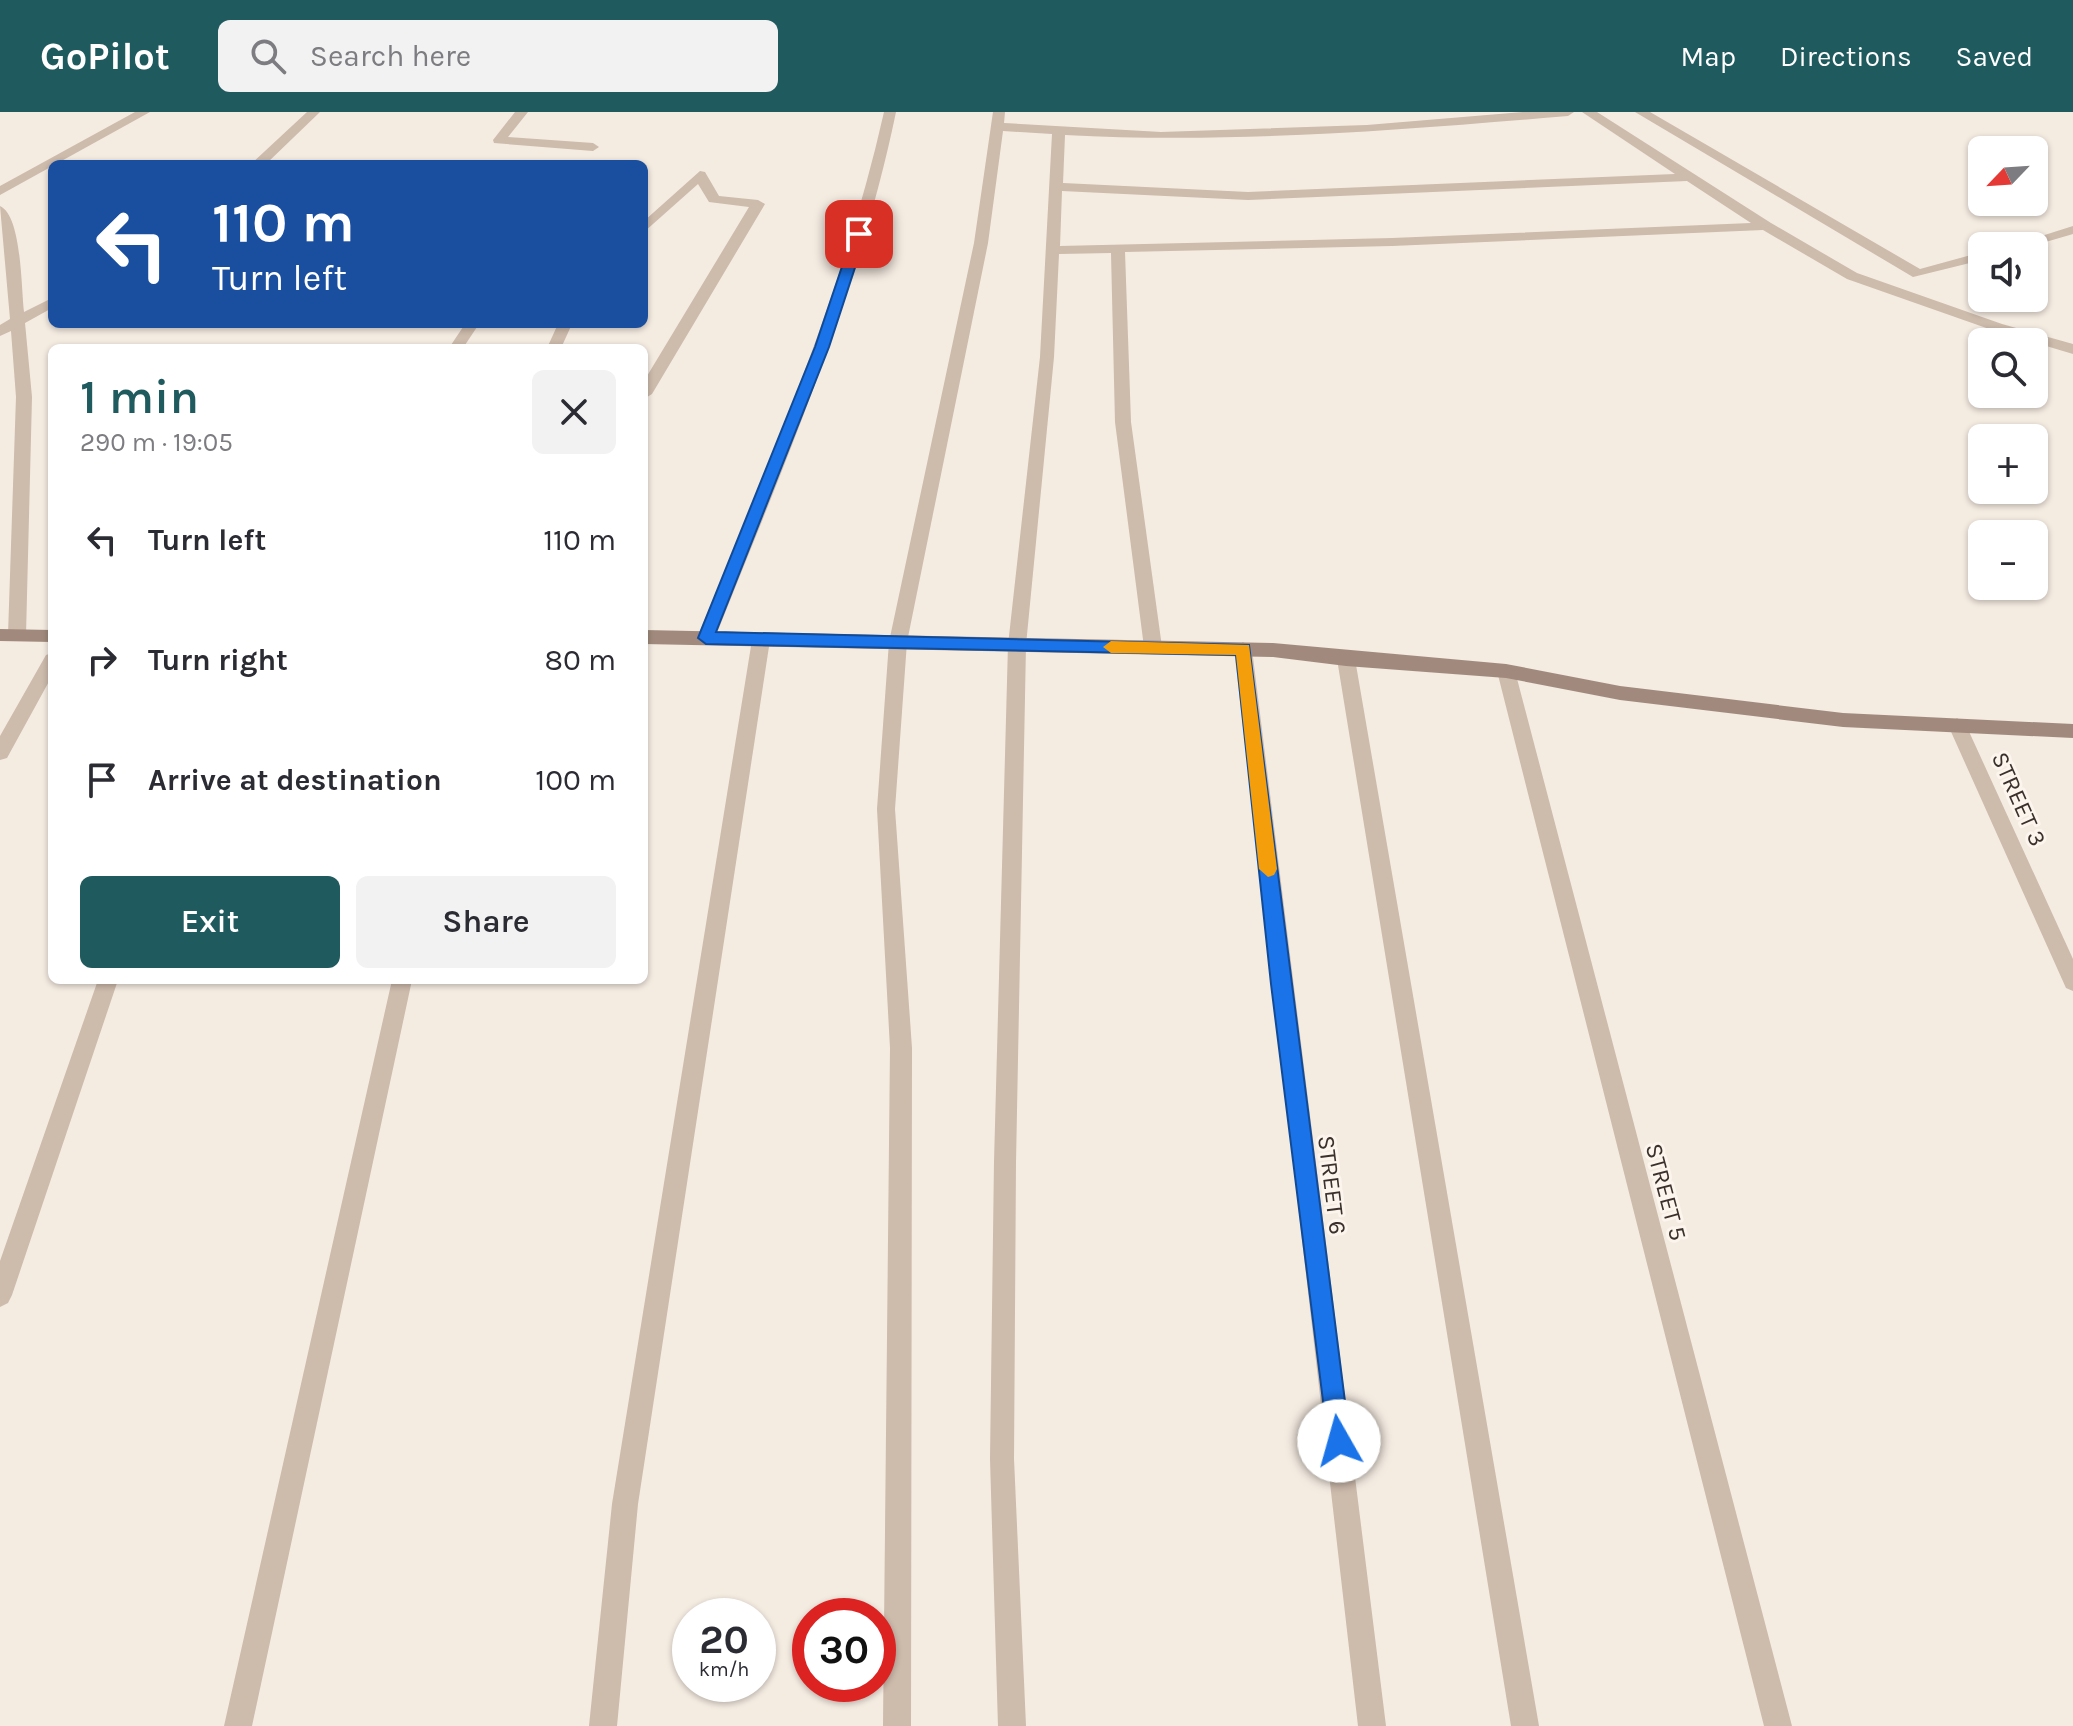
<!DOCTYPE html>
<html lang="en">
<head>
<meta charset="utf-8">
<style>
  :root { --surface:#fff; --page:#f2f2f3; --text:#2b2b33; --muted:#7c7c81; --accent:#1f5a5e }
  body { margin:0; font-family:Karla,sans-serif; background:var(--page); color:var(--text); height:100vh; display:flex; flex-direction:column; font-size:30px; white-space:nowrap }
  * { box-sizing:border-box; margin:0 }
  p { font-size:26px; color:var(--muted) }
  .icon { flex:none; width:44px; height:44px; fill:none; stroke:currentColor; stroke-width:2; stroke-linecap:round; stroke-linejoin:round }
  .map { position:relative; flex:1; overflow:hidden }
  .sheet { position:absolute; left:48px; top:232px; width:600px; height:640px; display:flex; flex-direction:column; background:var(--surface); border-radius:12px; box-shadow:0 2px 6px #0004 }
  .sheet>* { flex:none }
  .hud { position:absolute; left:48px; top:48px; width:600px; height:168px; border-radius:12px; box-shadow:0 2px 6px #0004; background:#1a4fa0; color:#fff; overflow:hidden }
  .needle { width:52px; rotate:245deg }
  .buttons { position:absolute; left:1968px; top:24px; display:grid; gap:16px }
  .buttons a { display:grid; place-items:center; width:80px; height:80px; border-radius:12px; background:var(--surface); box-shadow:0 2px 6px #0004; font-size:40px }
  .speed { position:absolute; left:672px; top:1486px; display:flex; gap:16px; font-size:40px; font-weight:700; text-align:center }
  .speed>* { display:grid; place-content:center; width:104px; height:104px; border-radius:50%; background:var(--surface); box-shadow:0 2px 6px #0004; line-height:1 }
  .speed small { font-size:20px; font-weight:400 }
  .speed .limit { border:12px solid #d22; background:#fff; color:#111 }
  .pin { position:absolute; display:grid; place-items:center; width:68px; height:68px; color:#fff; margin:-34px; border-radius:16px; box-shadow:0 4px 12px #0006 }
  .me { position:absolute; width:88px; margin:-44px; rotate:353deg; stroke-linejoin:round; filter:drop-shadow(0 0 6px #0008) }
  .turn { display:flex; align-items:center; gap:28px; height:168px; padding:0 32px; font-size:36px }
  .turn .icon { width:104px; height:104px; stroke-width:2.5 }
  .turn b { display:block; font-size:56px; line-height:68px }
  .round { display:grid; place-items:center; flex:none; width:84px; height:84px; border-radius:12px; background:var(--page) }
  .overview { display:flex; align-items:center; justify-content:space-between; height:136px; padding:0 32px }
  h1 { font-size:48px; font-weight:600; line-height:60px; color:var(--accent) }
  .cta { display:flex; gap:16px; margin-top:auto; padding:16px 32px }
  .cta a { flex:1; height:92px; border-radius:12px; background:var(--accent); color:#fff; font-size:32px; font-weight:600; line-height:92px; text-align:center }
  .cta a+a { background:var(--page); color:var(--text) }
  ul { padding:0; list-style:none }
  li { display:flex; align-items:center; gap:24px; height:120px; padding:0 32px }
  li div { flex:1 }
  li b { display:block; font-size:30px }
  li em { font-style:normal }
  header { display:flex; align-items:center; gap:48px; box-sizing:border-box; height:112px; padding:0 40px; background:var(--accent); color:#fff }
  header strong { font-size:38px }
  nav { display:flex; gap:44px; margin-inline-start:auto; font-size:28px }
  .search { width:560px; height:72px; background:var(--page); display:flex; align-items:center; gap:20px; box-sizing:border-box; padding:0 28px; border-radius:12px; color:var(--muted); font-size:30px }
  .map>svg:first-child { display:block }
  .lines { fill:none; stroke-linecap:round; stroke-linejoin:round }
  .lane { fill:#cdbbac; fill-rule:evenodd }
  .street { fill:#cdbbac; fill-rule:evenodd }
  .secondary { fill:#a18a7d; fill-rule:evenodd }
  .route { fill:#1a73e8; stroke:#114b97; stroke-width:2 }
  .slow { fill:#f59e0b }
  .labels { text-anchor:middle; stroke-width:6; stroke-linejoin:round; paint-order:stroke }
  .street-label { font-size:24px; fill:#3b302b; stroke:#fbf5ee }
</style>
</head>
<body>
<header>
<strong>GoPilot</strong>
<div class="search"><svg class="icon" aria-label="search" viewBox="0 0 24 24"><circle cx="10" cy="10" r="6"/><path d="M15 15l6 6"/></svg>Search here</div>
<nav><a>Map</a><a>Directions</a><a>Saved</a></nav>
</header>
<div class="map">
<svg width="2073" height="1614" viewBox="0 0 2073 1614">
  <rect width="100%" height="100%" fill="#f4ebe1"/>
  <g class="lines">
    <!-- lane -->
    <path class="lane" d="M898,523l9,7 -12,167 17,239 -1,678h-28l7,-678 -13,-239 12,-167z"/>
    <!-- street -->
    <path class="street" d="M135,0h15l-150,83v-9z
      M307,0h13l-54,52h-15z
      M515,0h13l-20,25 85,6 6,4 -6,4 -99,-8 -1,-3z
      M884,0h12c-38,183 -112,353 -181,526l-9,7 -6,-2 -3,-5c71,-173 146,-343 187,-526z
      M993,0h12l-1,11 157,9 206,-7 156,-13h51l-6,4c-168,14 -335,28 -503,19l-2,48 185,9 427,-18 -93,-62h15l174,111 86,50 145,51 71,20v10l-81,-24 -145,-51 -84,-49 -371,16 -267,6 6,170 31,225 -9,7 -9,-7 -29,-225 -4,-169 -52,1 -5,103 -28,288 -10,517 -2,297 12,267h-28l-8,-267 4,-297 14,-517 32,-288 12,-223 -49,-3 -15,112 -81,399 -9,7 -9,-7 85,-399zM1687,69l64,42 -359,15 -332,8 2,-55 186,9z
      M1635,0h15l270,157 62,-17v8l-69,17z
      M700,59l5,1 14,24 39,4 7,4 -113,190 -8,5v-18l105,-174 -40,-5 -11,-18 -54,48v-11z
      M0,94c22,10 21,82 24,106l28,-14v10l-27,15 7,74 -6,238 -9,6 -9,-6 8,-238 -5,-66 -11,5v-11l10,-6z
      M2073,114v8l-41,12h-22z
      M465,212h14l-16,24h-14z
      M558,212h14l-11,24h-14z
      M761,521l9,7 -132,864 -21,222h-28l23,-222 140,-864z
      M1243,530l9,7 134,1077h-28l-124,-1077z
      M1346,540l9,7 184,1067h-28l-174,-1067z
      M52,541v23l-45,82 -7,2v-24l46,-81z
      M1506,552l9,7 277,1055h-28l-267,-1055z
      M1957,606l9,7 107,234v32l-7,-3 -118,-263z
      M98,868h20l-106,315 -4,8 -8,4v-46z
      M392,868h20l-160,746h-28z"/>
    <!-- secondary -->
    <path class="secondary" d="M0,517l52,1v12l-52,-1z
      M644,518l629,13 233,21 114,22 223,27 230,11v14l-230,-11 -223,-27 -114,-22 -160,-12 -73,-9 -629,-13z"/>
  </g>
  <!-- route -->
  <path class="route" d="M859,119l7,3 -37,113 -113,285 533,13 101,796 -3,8 -8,3 -8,-3 -3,-8 -57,-457 -35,-329 -530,-11 -8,-6 117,-291 38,-113z"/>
  <!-- slow -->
  <path class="slow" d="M1111,529l138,4 28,224 -3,6 -6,2 -9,-8 -23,-214 -125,-2 -8,-6z"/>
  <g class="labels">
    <!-- street labels -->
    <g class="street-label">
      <text transform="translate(2019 687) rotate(66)" y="8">STREET 3</text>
      <text transform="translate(1332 1073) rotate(83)" y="8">STREET 6</text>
      <text transform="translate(1666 1080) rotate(75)" y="8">STREET 5</text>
    </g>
  </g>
</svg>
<div class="buttons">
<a><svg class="needle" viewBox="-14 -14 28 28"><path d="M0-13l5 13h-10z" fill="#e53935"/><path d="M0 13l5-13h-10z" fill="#7c7c81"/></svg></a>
<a><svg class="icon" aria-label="sound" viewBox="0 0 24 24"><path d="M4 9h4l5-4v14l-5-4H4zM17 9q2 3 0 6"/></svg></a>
<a><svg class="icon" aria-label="search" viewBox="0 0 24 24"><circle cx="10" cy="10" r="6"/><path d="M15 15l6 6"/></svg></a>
<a>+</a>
<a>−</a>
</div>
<div class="speed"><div>20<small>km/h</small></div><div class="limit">30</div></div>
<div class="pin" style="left:859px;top:122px;background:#d93025"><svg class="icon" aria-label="arrive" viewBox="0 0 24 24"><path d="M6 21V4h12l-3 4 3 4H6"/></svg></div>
<svg class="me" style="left:1339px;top:1329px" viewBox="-20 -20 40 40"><circle r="19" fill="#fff"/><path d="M0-13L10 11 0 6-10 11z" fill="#1a73e8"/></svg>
<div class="hud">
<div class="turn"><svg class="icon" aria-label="left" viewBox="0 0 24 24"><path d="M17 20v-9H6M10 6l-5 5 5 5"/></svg><div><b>110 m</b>Turn left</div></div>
</div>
<section class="sheet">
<div class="overview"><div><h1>1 min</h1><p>290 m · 19:05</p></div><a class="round"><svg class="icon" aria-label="close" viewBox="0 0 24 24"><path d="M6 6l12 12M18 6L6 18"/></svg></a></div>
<ul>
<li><svg class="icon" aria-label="left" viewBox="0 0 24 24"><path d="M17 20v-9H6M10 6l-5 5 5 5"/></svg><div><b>Turn left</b></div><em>110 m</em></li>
<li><svg class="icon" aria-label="right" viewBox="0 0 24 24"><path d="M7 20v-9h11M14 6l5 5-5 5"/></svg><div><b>Turn right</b></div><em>80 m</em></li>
<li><svg class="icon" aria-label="arrive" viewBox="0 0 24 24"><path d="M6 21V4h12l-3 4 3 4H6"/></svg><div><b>Arrive at destination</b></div><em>100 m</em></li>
</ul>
<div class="cta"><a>Exit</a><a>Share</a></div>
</section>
</div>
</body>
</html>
